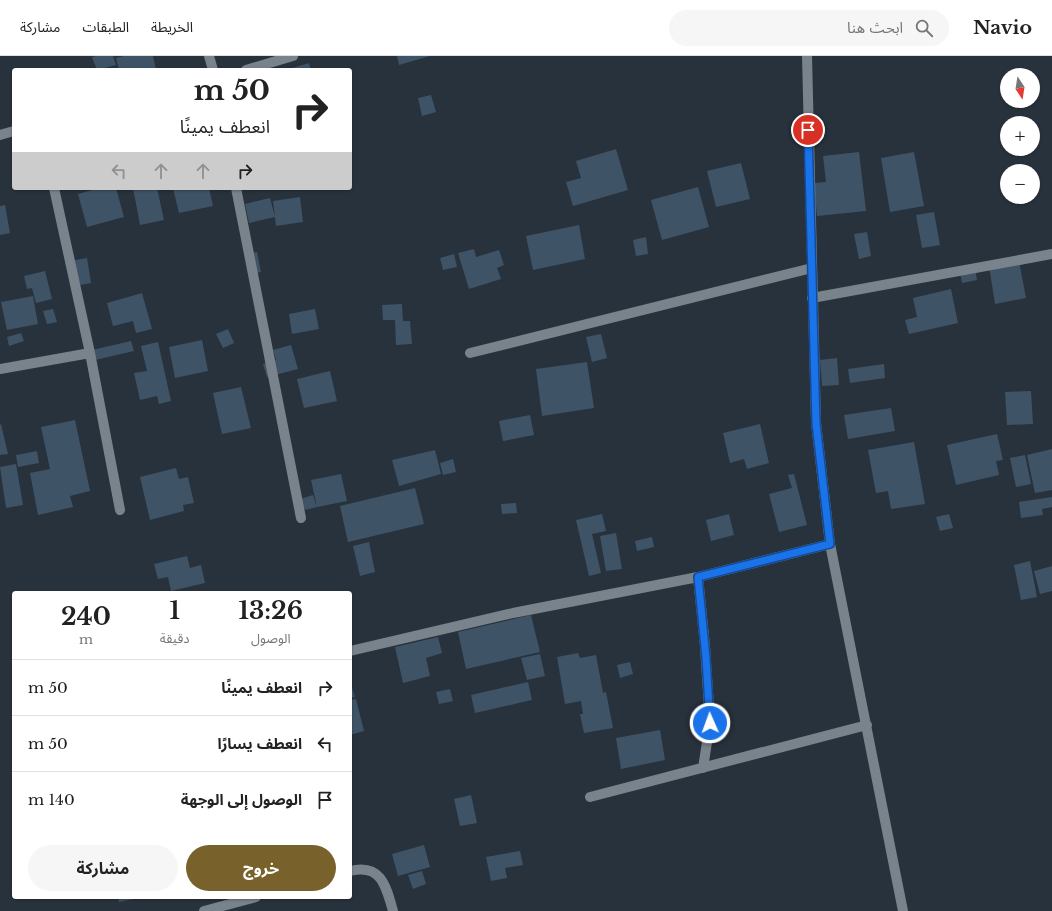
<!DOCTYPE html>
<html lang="ar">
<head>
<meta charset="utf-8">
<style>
  :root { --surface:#fff; --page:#f6f6f6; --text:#222; --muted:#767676; --line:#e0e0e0; --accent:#79612b }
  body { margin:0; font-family:"Libre Baskerville","Noto Sans Arabic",serif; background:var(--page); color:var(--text); direction:rtl; height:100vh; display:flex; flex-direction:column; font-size:15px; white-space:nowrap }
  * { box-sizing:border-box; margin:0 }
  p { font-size:13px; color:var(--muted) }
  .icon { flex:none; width:22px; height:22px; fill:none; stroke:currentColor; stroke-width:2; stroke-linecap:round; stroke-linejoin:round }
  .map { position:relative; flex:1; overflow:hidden; direction:ltr }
  .side { position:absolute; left:12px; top:535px; width:340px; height:308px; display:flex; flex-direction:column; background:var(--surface); border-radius:4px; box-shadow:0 1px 3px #0004; direction:rtl }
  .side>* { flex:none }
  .guide { position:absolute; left:12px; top:12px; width:340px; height:122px; border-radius:4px; box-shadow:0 1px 3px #0004; direction:rtl; background:#fff; color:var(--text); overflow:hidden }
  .needle { width:26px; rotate:168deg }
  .controls { position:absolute; left:1000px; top:12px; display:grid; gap:8px }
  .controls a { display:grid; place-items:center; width:40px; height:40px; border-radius:50%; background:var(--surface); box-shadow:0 1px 3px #0004; font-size:20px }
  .pin { position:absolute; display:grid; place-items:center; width:34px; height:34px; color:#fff; margin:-17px; border:2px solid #fff; border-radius:50%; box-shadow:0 1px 4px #0007 }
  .me { position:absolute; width:44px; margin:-22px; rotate:358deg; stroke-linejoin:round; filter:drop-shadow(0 0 3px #0008) }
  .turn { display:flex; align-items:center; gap:14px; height:84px; padding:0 16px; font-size:18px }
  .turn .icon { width:52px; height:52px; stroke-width:2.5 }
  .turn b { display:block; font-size:28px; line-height:34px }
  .lanes { display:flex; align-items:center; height:38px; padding:0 16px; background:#0003; justify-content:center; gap:20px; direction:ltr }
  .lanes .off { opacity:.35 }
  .eta { display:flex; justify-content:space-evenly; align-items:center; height:68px; text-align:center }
  .eta b { font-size:24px; font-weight:700; line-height:28px }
  .primary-button { display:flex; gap:8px; margin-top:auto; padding:8px 16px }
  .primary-button a { flex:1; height:46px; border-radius:24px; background:var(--accent); color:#fff; font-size:16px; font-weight:700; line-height:46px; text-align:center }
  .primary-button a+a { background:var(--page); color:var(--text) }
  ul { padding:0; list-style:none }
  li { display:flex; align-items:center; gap:12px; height:56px; padding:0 16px; border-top:1px solid var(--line) }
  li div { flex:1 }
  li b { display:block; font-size:15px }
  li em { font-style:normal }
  header { display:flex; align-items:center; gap:24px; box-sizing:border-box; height:56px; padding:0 20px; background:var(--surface); border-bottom:1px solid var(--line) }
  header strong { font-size:19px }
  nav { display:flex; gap:22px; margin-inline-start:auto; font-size:14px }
  .search { width:280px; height:36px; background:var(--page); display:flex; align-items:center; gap:10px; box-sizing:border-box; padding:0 14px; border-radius:22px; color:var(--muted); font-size:15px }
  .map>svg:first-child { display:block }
  .building { fill:#3e5366 }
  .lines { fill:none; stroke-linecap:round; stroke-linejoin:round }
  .minor { stroke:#79838c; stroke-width:10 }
  .route-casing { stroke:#114b97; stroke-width:10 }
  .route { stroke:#1a73e8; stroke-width:7 }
</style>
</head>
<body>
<header>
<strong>Navio</strong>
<div class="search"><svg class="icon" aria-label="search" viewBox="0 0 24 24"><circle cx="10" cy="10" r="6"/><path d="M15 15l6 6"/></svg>ابحث هنا</div>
<nav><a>الخريطة</a><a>الطبقات</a><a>مشاركة</a></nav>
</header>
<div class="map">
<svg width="1052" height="855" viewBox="0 0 1052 855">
  <rect width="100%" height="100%" fill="#28323c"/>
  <!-- building -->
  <path class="building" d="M96,0h17l3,9 -19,5 -5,-13z
    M124,0h29l3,14h-37l-3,-12z
    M397,0h33l-31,9z
    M309,7l2,7h-25z
    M431,39l5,17 -14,4 -4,-18z
    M616,93l12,41 -55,16 -7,-24 15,-4 -5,-17z
    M859,96l7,59 -49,5 -3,-33 12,-1 -3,-26z
    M914,96l10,54 -34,6 -9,-54z
    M741,107l9,36 -34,8 -9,-36z
    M698,131l11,40 -47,13 -11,-40z
    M99,132h17l8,29 -37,10 -9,-33z
    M133,132h24l7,32 -24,5z
    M173,132h36l4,18 -34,7z
    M300,141l3,25 -27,4 -3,-25z
    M270,142l5,19 -26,6 -4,-19z
    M5,149l5,28 -10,2v-29z
    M934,156l6,33 -18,3 -6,-33z
    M579,169l6,34 -52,11 -7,-34z
    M867,176l4,24 -12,3 -5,-25z
    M646,181l2,17 -12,2 -3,-16z
    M474,193l2,8 23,-7 5,15 -7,3 4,11 -32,10 -11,-36z
    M257,196l4,20 -9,2 -5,-20z
    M454,198l3,13 -14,3 -3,-12z
    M87,202l4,25 -16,3 -5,-25z
    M1019,205l7,37 -31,6 -6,-38z
    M975,213l2,11 -15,3 -2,-11z
    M45,215l7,28 -16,4 -4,-15 -5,1 -3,-13z
    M951,233l7,34 -49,11 -4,-14 12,-3 -4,-19z
    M142,237l10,36 -16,4 -3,-12 -20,5 -6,-23z
    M33,240l5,28 -31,6 -6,-28z
    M402,248l1,17h7l2,23 -16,1 -1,-25h-12l-1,-15z
    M53,253l4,13 -10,2 -4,-13z
    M315,253l4,20 -27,5 -3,-20z
    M228,273l6,14 -11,5 -7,-14z
    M21,277l3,8 -15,5 -2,-9z
    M601,278l6,24 -15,4 -6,-25z
    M202,284l6,31 -33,7 -6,-31z
    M131,285l3,10 -39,9 -3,-10z
    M158,286l13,59 -12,3 -2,-8 -17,4 -6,-27 13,-2 -6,-25z
    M291,289l7,24 -31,8 -4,-13 13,-4 -3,-10z
    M837,302l2,27 -17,1 -2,-26z
    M587,306l7,46 -52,8 -6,-47z
    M884,308l1,14 -35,5 -2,-14z
    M330,315l7,30 -33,7 -7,-29z
    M241,331l10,41 -29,6 -9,-41z
    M1031,335l2,33 -26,1 -2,-33z
    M891,352l4,23 -47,8 -4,-24z
    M530,359l4,20 -31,6 -4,-20z
    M75,364l15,71 -20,5 3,11 -35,8 -8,-42 20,-4 -9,-42z
    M1,368l7,30 -8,1v-30z
    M760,368l9,39 -22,6 -3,-10 -14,4 -7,-30z
    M997,378l6,26 -7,1 3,14 -43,10 -9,-40z
    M914,386l11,62 -34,5 -3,-18 -12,2 -8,-43z
    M1052,393v41l-17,3 -8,-38z
    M435,394l6,24 -42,12 -7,-26z
    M37,395l2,12 -21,4 -2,-12z
    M1025,399l6,29 -15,3 -6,-29z
    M453,403l3,13 -13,3 -3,-12z
    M16,408l7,41 -17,3 -6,-41z
    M176,412l3,11 9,-2 6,26 -11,2 1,6 -34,9 -10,-43z
    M341,418l6,27 -30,6 -6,-27z
    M794,418l13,51 -28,7 -10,-38 23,-6 -4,-13z
    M415,432l9,36 -76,18 -8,-36z
    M313,439l4,12 -12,3 -4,-11z
    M1052,441v10l-10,2 1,6 -22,3 -2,-16z
    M516,447l1,10 -15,1 -1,-10z
    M602,458l4,17 -14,3 9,39 -12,3 -13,-56z
    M729,458l5,21 -23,6 -5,-21z
    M949,458l4,14 -13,3 -4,-14z
    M616,477l6,36 -16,2 -6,-35z
    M652,481l2,10 -17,4 -2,-10z
    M369,486l6,30 -15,4 -7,-30z
    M187,500l3,12 11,-3 4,18 -34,8 -3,-14 -10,2 -4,-15z
    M1030,505l7,36 -16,3 -7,-35z
    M1052,510v25l-12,3 -6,-23z
    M531,559l9,37 -74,17 -8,-37z
    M438,581l4,16 -16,5 4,18 -27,7 -8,-36z
    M578,597l2,5 16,-3 7,38 3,-1 7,36 -29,5 -4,-19h3l-2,-13 -16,3 -8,-47z
    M540,598l5,22 -18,4 -6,-22z
    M630,606l3,12 -13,4 -3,-13z
    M350,625l5,16 -5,1z
    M528,626l4,18 -57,13 -4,-18z
    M450,633l3,12 -14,3 -3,-12z
    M356,643l8,32 -14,4v-35z
    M660,674l5,30 -44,9 -5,-31z
    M471,739l6,28 -17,3 -6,-27z
    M424,789l6,22 -32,9 -6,-22z
    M520,795l3,14 -18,3 2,10 -16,3 -5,-24z
    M422,815l4,13 -13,5 -5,-14z
    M118,841h21v1l-20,4z"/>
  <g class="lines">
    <!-- minor -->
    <path class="minor" d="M209,0l4,14
      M807,0l9,367 14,121 73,367
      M246,14l47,-14
      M0,79l14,-4
      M54,132l36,165 30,157
      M236,132l65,330
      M812,242l240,-44
      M470,297l342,-85
      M0,313l90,-16
      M698,521l7,69 5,77 -7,45
      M350,595l163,-38 185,-36 132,-33
      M590,741l277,-72
      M350,815c31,-8 36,15 43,40
      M204,855l52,-14"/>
  </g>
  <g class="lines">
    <defs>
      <path id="route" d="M710,667l-4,-65 -8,-81 132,-33 -14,-121 -8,-293"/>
    </defs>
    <!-- route casing -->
    <use href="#route" class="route-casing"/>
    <!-- route -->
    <use href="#route" class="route"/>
  </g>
</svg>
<div class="controls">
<a><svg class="needle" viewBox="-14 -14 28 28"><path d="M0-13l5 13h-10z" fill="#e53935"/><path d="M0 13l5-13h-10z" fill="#767676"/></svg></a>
<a>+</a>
<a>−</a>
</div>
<div class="pin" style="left:808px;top:74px;background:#d93025"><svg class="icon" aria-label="arrive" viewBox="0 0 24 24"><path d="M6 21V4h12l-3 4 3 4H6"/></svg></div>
<svg class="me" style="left:710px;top:667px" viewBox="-20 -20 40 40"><circle r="17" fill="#1a73e8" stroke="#fff" stroke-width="3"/><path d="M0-11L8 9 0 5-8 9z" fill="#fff"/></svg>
<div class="guide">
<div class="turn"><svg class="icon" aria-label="right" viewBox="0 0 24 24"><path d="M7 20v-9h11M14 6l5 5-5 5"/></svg><div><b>50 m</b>انعطف يمينًا</div></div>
<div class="lanes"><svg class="icon off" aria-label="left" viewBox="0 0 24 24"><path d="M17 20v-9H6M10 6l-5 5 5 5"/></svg><svg class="icon off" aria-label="ahead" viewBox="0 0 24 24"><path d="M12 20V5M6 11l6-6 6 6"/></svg><svg class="icon off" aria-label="ahead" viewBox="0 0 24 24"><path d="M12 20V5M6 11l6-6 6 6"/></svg><svg class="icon" aria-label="right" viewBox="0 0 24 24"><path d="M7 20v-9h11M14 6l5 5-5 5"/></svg></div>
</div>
<section class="side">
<div class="eta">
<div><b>13:26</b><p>الوصول</p></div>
<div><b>1</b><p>دقيقة</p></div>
<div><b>240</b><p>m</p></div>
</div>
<ul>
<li><svg class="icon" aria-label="right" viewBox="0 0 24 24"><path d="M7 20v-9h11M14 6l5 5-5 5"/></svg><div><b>انعطف يمينًا</b></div><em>50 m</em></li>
<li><svg class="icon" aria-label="left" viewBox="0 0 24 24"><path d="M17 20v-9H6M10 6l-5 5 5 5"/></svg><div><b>انعطف يسارًا</b></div><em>50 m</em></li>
<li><svg class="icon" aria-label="arrive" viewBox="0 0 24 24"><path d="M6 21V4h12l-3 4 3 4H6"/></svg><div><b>الوصول إلى الوجهة</b></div><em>140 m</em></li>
</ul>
<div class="primary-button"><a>خروج</a><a>مشاركة</a></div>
</section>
</div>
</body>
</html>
